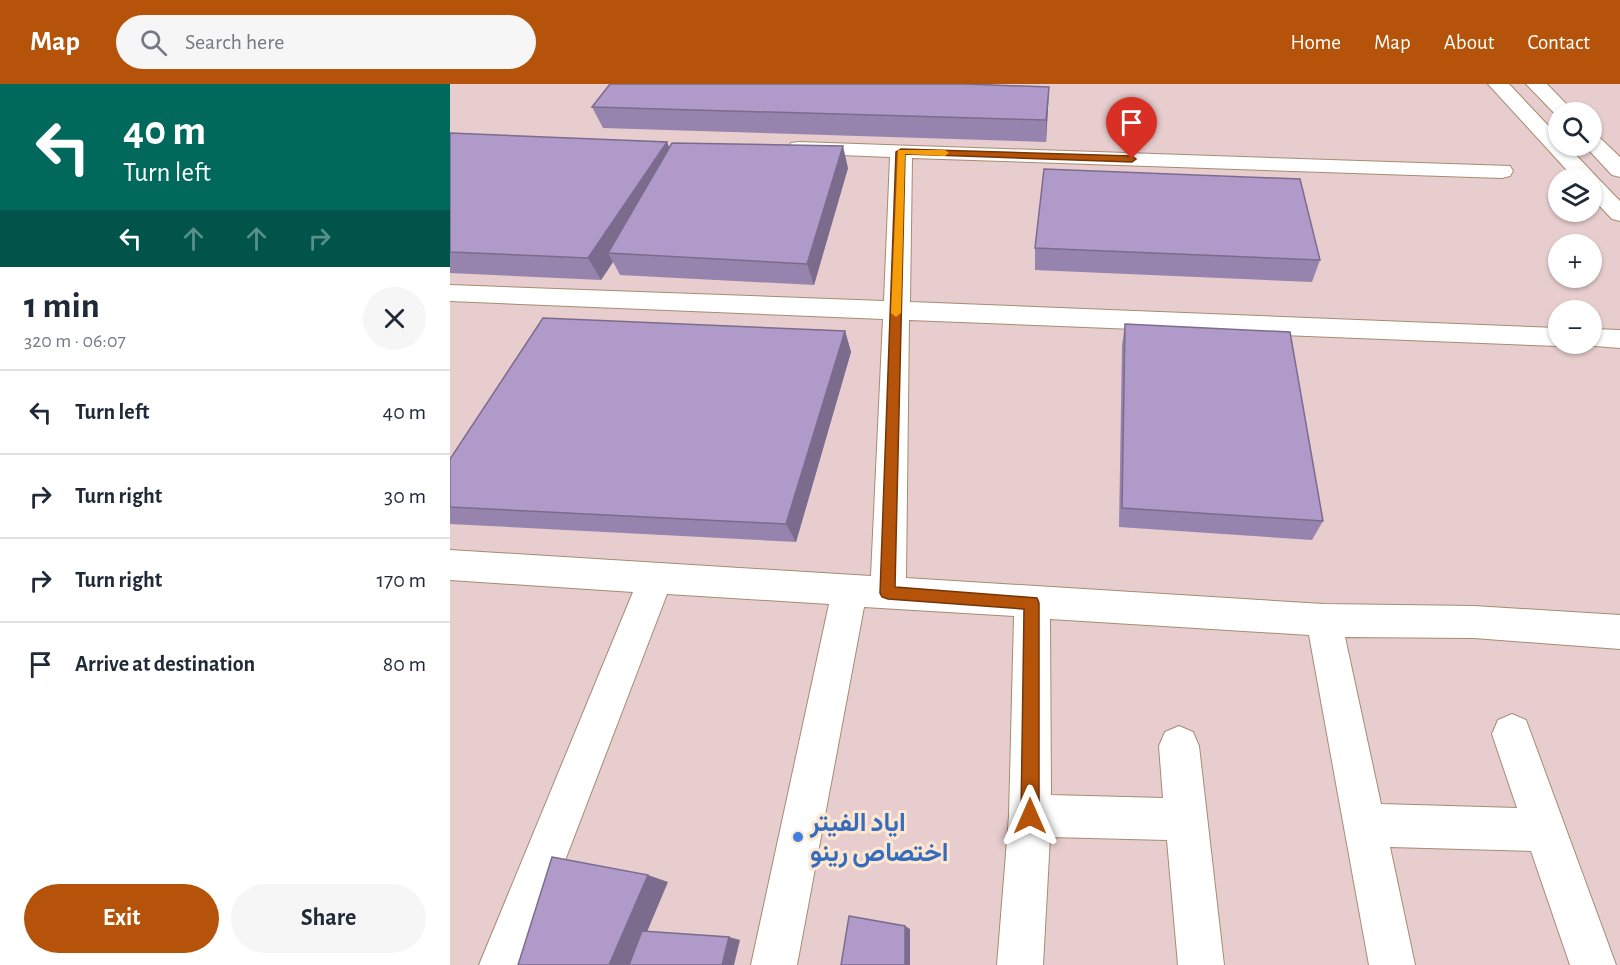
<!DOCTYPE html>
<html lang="en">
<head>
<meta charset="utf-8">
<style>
  :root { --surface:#fff; --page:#f6f6f7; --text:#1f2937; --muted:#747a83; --line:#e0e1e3; --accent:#b45309 }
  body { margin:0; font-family:"Alegreya Sans",Vazirmatn,sans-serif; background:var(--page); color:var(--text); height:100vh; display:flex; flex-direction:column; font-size:22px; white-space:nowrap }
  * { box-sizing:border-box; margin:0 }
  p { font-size:20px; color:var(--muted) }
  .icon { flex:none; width:33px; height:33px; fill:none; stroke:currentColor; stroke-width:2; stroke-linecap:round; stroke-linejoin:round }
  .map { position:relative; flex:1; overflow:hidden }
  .sheet { display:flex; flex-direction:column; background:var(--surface); width:450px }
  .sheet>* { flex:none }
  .banner { background:#00695c; color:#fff; overflow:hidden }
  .controls { position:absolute; left:1098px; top:18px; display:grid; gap:12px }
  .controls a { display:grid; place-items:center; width:54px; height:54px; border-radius:50%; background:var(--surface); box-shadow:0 2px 4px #0004; font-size:30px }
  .pin { position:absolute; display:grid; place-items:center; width:51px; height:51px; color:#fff; margin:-62px -26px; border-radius:50% 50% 50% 0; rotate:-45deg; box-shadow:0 0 6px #0007 }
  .pin .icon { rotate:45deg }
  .me { position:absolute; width:66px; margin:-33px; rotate:0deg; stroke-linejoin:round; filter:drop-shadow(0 0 4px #0008) }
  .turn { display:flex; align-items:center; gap:21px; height:126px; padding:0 24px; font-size:27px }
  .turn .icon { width:78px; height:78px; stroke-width:2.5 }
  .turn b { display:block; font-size:42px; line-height:51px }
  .lanes { display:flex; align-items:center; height:57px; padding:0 24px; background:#0003; justify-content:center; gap:30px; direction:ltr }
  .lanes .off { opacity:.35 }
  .round { display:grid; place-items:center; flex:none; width:63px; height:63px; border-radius:32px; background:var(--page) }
  .headline { display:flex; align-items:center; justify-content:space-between; height:102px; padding:0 24px }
  h1 { font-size:36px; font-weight:600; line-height:45px }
  .button { display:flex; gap:12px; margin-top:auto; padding:12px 24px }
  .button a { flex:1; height:69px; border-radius:36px; background:var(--accent); color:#fff; font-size:24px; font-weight:600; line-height:69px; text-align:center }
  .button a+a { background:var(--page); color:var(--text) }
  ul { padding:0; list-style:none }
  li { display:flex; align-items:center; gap:18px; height:84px; padding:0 24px; border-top:2px solid var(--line) }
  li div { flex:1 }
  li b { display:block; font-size:22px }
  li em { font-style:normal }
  header { display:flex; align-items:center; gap:36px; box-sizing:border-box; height:84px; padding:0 30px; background:var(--accent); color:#fff }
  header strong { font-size:28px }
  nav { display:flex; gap:33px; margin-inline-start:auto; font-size:21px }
  .search { width:420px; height:54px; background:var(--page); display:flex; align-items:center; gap:15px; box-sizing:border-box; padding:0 21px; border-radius:33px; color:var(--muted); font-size:22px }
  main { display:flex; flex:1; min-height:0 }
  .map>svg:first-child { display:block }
  .industrial { fill:#e7cdce; fill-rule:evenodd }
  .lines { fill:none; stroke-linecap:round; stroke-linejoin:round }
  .minor-casing { stroke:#a68c71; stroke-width:2 }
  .minor { fill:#fff; fill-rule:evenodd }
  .wall { fill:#9784ae }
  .shaded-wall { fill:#7b6c8d }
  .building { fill:#b09aca; stroke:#7b6c8d; stroke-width:1.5 }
  .route { fill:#b45309; stroke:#753606; stroke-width:1.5 }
  .slow { fill:#f59e0b }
  .shop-dot { fill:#3f7fe0; stroke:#fde7d0; stroke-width:2 }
  .labels { text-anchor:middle; stroke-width:6; stroke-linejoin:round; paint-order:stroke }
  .near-shop-label { font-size:26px; font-weight:bold; fill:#366cbe; stroke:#fde7d0; text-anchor:start }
</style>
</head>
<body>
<header>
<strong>Map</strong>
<div class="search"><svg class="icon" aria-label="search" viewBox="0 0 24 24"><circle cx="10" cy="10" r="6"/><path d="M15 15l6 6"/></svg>Search here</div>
<nav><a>Home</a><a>Map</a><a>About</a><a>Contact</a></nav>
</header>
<main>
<section class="sheet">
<div class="banner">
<div class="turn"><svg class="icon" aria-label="left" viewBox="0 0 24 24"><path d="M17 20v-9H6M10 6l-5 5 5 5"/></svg><div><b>40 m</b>Turn left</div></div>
<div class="lanes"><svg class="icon" aria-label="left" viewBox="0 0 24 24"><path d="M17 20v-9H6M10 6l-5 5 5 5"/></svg><svg class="icon off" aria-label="ahead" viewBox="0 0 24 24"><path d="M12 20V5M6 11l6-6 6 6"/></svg><svg class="icon off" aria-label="ahead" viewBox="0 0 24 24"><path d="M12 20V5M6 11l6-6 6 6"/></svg><svg class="icon off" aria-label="right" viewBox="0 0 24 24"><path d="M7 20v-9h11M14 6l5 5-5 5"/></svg></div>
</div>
<div class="headline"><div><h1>1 min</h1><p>320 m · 06:07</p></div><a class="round"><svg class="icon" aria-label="close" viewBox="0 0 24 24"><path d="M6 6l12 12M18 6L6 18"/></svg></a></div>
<ul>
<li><svg class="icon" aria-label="left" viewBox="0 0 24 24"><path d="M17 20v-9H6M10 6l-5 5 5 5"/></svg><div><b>Turn left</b></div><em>40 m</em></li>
<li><svg class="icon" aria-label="right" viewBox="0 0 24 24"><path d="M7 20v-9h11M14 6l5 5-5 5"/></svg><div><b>Turn right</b></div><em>30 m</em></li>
<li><svg class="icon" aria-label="right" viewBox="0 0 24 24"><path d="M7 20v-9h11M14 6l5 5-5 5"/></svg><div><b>Turn right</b></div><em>170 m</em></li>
<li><svg class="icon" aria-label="arrive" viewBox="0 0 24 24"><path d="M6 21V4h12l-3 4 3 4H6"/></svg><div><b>Arrive at destination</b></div><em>80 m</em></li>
</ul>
<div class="button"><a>Exit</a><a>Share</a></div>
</section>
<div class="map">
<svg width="1170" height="881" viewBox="0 0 1170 881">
  <rect width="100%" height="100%" fill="#f5d9bc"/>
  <!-- industrial -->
  <path class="industrial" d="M0,0h1170v881h-1170zM1108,28h34v34h-34zM1108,94h34v34h-34zM1108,160h34v34h-34zM1108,226h34v34h-34z"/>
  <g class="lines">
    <defs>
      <path id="minor" d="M1038,0h21l49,52v10h9c19,19 34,36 53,55v20l-8,-2 -20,-21v-20h-18z
        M1076,0h21l27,28h-16l-1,4z
        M1142,51l7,2 21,20v20l-8,-2 -27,-29h7z
        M349,58l711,24 3,5 -3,5 -8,2 -590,-20 -2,144 648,26v16h10l-10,2 -649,-26 -3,258 418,26 150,2 146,9v34l-146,-11 -129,-1 36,167 136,4 -25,-74 6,-14 14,-6 14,6 90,245h-46l-39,-114 -141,-4 25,118h-46l-60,-330 -259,-16 1,176 112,3 -4,-52 6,-14 14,-6 14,6 6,14 25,219h-46l-11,-125 -117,-3 -7,128h-46l12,-149 5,-200 -150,-9 -67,358h-46l78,-361 -162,-10 -142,371h-46l154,-373 -183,-12v-30l421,26 12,-257 -433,-18v-16l434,16 6,-144 -99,-4 -3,-5 3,-5z
        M1142,245l28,1v18l-38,-3 10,-1z"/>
    </defs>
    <!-- minor casing -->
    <use href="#minor" class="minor-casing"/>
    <!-- minor -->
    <use href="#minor" class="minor"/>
  </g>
  <!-- wall -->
  <path class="wall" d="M160,0h360l79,3 -1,21 -2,34 -443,-14 -11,-21z
    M0,49l217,9 2,6 179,20 -34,117 -194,-10 -7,-13 -12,18 -151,-7z
    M585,164l285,12 -8,22 -277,-12z
    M675,240l198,197 -11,19 -193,-13 3,-182z
    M395,247l6,21 -55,190 -346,-18v-65z"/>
  <!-- shaded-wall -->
  <path class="shaded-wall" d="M599,3l-1,21 -2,34v-22z
    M217,58l9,21 -68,90 5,9 -12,18 -13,-22z
    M393,62l5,22 -34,117 -7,-21z
    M395,247l6,21 -55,190 -10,-18z
    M198,791l20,7 -35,83h-24z
    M455,842l5,3v36h-5z
    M279,853l11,3 -6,25h-12z"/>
  <!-- building -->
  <path class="building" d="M160,0h355l84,3 -3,33 -454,-13z
    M0,49l217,9 -79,116 -138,-6z
    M222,59l171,3 -36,118 -199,-11z
    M594,85l256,10 20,81 -285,-12z
    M93,234l302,13 -59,193 -336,-17v-48z
    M675,240l165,8 33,189 -201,-13z
    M102,773l96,18 -39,90h-91z
    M399,832l56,10v39h-64z
    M192,847l87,6 -7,28h-93z"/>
  <!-- route -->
  <path class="route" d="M451,65l231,7 4,3 -4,3 -227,-8 -10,433 142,11 2,5v213l-3,6 -6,3 -6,-3 -3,-6 3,-207 -136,-10 -6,-2 -2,-4 16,-441z"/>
  <!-- slow -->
  <path class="slow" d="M448,66h47l4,3 -4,3 -40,-2 -4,159 -5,4 -5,-4z"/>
  <!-- markers -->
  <circle class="shop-dot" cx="348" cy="753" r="6"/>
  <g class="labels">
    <!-- near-shop labels -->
    <g class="near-shop-label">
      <text x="360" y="747">اياد الفيتر<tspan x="360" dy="30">اختصاص رينو</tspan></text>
    </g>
  </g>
</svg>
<div class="controls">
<a><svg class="icon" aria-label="search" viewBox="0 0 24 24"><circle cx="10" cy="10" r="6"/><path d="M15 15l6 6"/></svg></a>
<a><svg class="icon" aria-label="layers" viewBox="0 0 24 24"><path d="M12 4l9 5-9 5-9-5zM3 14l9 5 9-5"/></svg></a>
<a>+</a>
<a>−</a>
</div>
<div class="pin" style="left:682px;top:75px;background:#d93025"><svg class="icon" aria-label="arrive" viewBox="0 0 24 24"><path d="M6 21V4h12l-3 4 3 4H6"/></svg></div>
<svg class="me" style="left:580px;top:732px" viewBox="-20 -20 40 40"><path d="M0-17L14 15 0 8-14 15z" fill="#b45309" stroke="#fff" stroke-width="4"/></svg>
</div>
</main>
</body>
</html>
